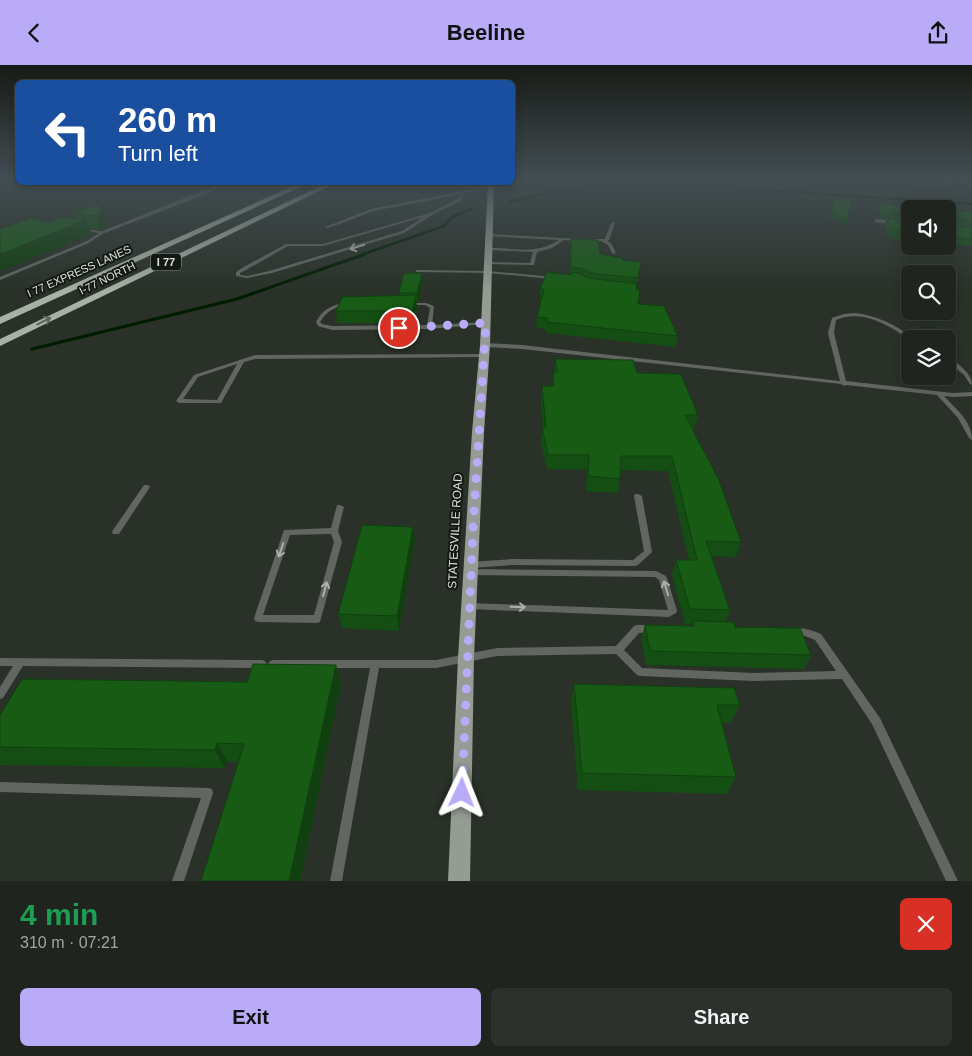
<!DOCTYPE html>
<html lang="en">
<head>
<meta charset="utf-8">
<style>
  :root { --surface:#1f251e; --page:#2c312b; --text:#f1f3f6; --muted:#a1a5a4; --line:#3c423c; --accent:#b9abf7 }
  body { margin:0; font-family:Arial,sans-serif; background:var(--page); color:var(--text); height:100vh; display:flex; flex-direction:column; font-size:19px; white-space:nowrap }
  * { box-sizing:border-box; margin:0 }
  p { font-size:16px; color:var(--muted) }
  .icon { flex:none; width:28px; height:28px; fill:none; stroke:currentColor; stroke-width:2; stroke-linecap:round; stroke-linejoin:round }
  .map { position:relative; height:816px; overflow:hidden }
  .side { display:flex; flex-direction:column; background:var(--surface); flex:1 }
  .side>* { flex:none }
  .banner { position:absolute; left:15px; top:15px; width:500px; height:105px; border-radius:8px; box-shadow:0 2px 12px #0003,0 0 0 1px var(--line); background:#1a4fa0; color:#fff; overflow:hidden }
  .tools { position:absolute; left:901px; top:135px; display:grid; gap:10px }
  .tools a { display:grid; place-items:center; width:55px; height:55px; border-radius:8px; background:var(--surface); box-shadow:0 2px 12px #0003,0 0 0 1px var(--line); font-size:25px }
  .pin { position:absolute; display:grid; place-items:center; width:42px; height:42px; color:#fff; margin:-21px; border:2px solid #fff; border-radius:50%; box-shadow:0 1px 5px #0007 }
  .me { position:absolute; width:55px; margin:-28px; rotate:2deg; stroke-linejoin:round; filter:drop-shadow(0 0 4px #0008) }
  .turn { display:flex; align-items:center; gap:18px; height:105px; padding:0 20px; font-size:22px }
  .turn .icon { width:65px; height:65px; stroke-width:2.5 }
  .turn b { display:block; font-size:35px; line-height:42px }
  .round { display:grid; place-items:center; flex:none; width:52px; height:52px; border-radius:8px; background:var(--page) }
  .headline { display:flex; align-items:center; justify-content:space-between; height:85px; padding:0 20px }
  h1 { font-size:30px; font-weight:700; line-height:38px; color:#1e9e55 }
  .cta { display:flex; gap:10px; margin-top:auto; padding:10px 20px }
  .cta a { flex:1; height:58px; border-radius:8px; background:var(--accent); color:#111; font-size:20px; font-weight:700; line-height:58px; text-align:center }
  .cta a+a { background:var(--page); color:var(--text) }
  header { display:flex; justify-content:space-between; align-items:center; height:65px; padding:0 20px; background:var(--accent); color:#111; font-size:22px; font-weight:700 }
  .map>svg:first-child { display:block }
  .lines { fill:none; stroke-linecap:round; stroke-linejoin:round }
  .stream-far1 { stroke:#001c00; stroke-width:2.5 }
  .stream { stroke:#001c00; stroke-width:3 }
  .service { fill:#616661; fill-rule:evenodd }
  .minor { fill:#616661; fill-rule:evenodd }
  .primary { fill:#949c93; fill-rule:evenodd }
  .motorway { fill:#a7b2a6; fill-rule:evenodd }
  .wall { fill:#144e12 }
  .shaded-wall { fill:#10400f }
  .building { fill:#175b15; stroke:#10400f }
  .oneway { stroke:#abb0aa }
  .oneway2 { stroke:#5e655c }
  .route { stroke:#b9abf7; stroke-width:9; stroke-dasharray:0 16.2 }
  .labels { text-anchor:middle; stroke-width:4; stroke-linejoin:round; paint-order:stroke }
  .shield { fill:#141813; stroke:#a0a59f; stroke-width:1 }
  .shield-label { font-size:11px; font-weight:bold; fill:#dce1db }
  .far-street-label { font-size:11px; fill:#dce1db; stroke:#141813 }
  .street-label { font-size:12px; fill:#dce1db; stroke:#141813 }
</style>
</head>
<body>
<header><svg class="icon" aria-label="back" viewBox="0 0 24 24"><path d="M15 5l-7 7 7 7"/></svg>Beeline<svg class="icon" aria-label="share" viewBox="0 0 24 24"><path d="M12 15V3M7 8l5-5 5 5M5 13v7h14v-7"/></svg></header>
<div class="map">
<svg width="972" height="816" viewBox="0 0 972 816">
  <rect width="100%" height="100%" fill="#293128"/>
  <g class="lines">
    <!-- stream-far1 -->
    <path class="stream-far1" d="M597,120l9,-7
      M509,137l46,-11 71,-7 64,1 282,19
      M361,190l83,-29 8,-9 19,-8"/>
    <!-- stream -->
    <path class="stream" d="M32,284l205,-50 128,-45"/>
    <!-- service -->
    <path class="service" d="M491,121l1,2 -27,5 -5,8 -28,14 -28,18 -132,40 -25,5 -11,-2v-4l6,-4 44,-24h37l107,-31 28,-14 4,-5 -89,17 -33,13 -13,4 -2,-1 46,-18 92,-18 2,-1 1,1zM423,152l-21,14 -133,40 -22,5 -7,-1v-2l6,-3 42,-24h35z
      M613,157l2,1 -6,17 -2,1 4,2 5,10 -2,1 -2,-1 -4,-8 -7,-4h-12l-2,-1 2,-1h16l6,-16z
      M81,163l24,4 -16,11 -89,37v-3l87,-36 12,-8 -17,-3h-1z
      M489,169l90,5 2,1 -2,1 -15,-1 -12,8 -15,4 -3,13 -46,-1 -2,-1 1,-1 43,1 3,-11 -44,-2h-1v-2c26,-1 46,8 71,-8l-71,-4 -1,-1z
      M416,205l72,1 65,6 2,1 -2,1 -65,-6 -70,-1h-2z
      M347,237h2v2c-13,3 -22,6 -29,18l2,2 10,2 95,-1 3,-17 -5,-3h-19v-2h20l8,3 -2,19 54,-3 2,1 -2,1 -57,5 -97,1 -14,-4 -2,-4c7,-14 17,-17 31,-20z
      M854,248c22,2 43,12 60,26h-4v1c-22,-15 -47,-31 -74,-20l-2,13 12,48 107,12 19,-1v4l-19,1 -9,-1c12,13 28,25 28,44l-3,-2 -11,-20 -21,-23 -91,-10 -2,1 -3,-2 -319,-35 -37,-2 -3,-2 3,-2 37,2 318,36 -12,-48 4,-15 12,-4z
      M484,289l2,1v2l-231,2 -11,3 -23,41h-42l-3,-2 18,-26 61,-20zM237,299l-20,36 -34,-1 15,-22z
      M948,293c10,5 24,15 24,27l-2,-1 -6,-9 -16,-13z
      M144,420h4l2,2 -31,47h-6l-1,-2 1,-2z
      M635,429h3l4,2 10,56 -14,13 -3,1 -123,-1 -41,3 -3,-1 -1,-2 1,-2 3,-1 41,-3 121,1 11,-9 -10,-55z
      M337,440h3l4,2 -6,24 4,11 -22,80 -3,1 -59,-1 -3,-1 -1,-3 30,-88 47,-2zM331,469l3,8 -20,73h-51l27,-80z
      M471,504l185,2 10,5 1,2 10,33 -1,2 -7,4 -200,-8 -3,-1 -1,-2 1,-2 3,-1 199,7 -9,-30 -4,-3 -184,-2 -3,-1 -1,-2 1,-2z
      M637,560h14l3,1 1,3 -1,3 -15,1 -15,17 18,18 112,5 82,-2 -21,-31 -10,-4 -13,-1 -1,-3 1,-3c11,-2 19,1 29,5l59,84 78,163h-12l-74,-157 -30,-45 -88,2 -114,-5 -3,-1 -21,-21 -119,2 -61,12h-57l-37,213h-12l40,-213h-97l-3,-1 -2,-3 2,-3 3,-1h163l61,-12 119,-2 18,-20z
      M0,593l262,2 3,1 2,3 -2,3 -3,1 -239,-2 -20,32 -3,1v-12l13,-21h-13z
      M0,717l208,6 4,1 1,4 -29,88h-12l29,-83 -201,-6z"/>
    <!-- minor -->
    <path class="minor" d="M222,118h6l-7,5 -116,45 -5,-1z
      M877,154l33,3v4l-35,-4v-2z"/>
    <!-- primary -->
    <path class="primary" d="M488,118h6l-4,162 -6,87 -10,226 -4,223h-22l10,-223 14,-226 8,-87z"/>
    <!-- motorway -->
    <path class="motorway" d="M300,118h9l-309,141v-7z
      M327,118h9l-336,163v-7z"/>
  </g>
  <!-- wall -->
  <path class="wall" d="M924,113h48v9l-18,-8 -1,3z
    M835,134l13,20 -2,6 -16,-7z
    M98,139l9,23 -6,2 -12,-1 2,6 -43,-12 27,-3 -2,-6z
    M881,139l29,5v31l-21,-2 -5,-13 3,-7h-6l-2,-8z
    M948,145l24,2v34l-24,-2z
    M571,174l29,15 22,6 19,2 -5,27 2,15 40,32 -3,11 -129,-14v-4l-10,-1 1,-11 4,-18h-1v-10l30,-15v-26z
    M422,208l1,8 -5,20h-2l1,6 -4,16h-76l-1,-12 63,-16v-2z
    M555,294l82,14 61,42 -4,14h-2l49,113 -5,15 -24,-1 18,54 -5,12 10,5 76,28 -7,14 -158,-4 -5,-26 4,-14 47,1v-2h-7l-13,-49 4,-15h13l-21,-89 -47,-1 -1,9 -2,14 -32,-2 1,-21 -40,-1 -6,-27 1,-15h1l-2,-27 1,-14h10l1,-14h1z
    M413,462l2,14 -16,90 -57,-3 -4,-14z
    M341,619l-41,197h-99l38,-119 -12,-1 -3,7 -224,-3v-50z
    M574,619l166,21 -9,18h-9l14,54 -9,17 -149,-4 -7,-87z"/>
  <!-- shaded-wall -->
  <path class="shaded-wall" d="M102,149l5,13 -6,2 -5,-13z
    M86,155l5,14 -91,37v-17z
    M422,208l1,8 -5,20 -1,-8z
    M416,230l1,12 -4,16 -1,-12z
    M413,462l2,14 -16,90 -2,-15z
    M336,600l5,19 -41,197h-11z
    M217,678l10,18 -3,7 -9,-18z"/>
  <!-- building -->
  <path class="building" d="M962,113h10v3z
    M835,134l16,2 -3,18 -16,-8z
    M98,139l4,10 -6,2 -23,-3z
    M881,139l53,5h-24v6l-26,-4z
    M948,145l24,2v9l-21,-4 -1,7 22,4v11l-24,-3z
    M62,152l24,3 -86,34v-25l32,-11 16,4z
    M887,153l23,3v12l-18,-2z
    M571,174l27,1 2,14 22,4v2l19,2 -3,16 -47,-5 -10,-5 -10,-1z
    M547,207l24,3v-3l7,1 11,5 48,6 -1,5 4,1 -2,14 26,2 14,30 -131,-14 1,-4 -11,-1 7,-28h-4z
    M404,208h18l-5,20h-18z
    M416,230l-4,16h-76l6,-14z
    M555,294l78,1 4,13 44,1 17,41h-13l34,65 22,62 -35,-1 24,69 -40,-1 -14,-49h21l-25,-104h-51l-1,23 -32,-3 1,-21h-41l-6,-28h4l-4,-41h12l-1,-14h4z
    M362,460l51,2 -16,89 -59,-2z
    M693,556l41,1 1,5 65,1 11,27 -161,-4 -5,-26 49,1z
    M253,599l83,1 -47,216h-88l43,-137 -27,-1 -2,7 -215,-3v-32l22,-36 225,3z
    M574,619l160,4 6,17h-23l19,72 -154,-4z"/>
  <!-- one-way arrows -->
  <defs><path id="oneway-shaft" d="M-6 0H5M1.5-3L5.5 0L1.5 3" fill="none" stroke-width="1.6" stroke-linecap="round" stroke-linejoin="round" transform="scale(1.25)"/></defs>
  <g class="oneway">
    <use href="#oneway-shaft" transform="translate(357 182) rotate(163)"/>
    <use href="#oneway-shaft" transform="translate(281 485) rotate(109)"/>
    <use href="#oneway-shaft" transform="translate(666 523) rotate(-107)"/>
    <use href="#oneway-shaft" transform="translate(325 524) rotate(-75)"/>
    <use href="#oneway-shaft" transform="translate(518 542) rotate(2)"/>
  </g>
  <use class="oneway2" href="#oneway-shaft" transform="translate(44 256) rotate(-26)"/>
  <!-- sky -->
  <linearGradient id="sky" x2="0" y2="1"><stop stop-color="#171b16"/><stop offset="0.5" stop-color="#434e53"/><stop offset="1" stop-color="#434e53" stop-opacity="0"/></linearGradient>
  <rect width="972" height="227" fill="url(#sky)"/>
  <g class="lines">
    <!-- route -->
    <path class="route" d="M399,263l87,-5 -13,205 -11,265"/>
  </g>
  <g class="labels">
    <!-- shield labels -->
    <rect class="shield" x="151" y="188.5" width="30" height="17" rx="4"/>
    <g class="shield-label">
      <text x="166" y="201">I 77</text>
    </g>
    <!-- far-street labels -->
    <g class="far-street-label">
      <text transform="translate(79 206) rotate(-24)" y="4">I 77 EXPRESS LANES</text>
      <text transform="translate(107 213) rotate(-26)" y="4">I-77 NORTH</text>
    </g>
    <!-- street labels -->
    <g class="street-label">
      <text transform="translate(455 466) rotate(-87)" y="4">STATESVILLE ROAD</text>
    </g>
  </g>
</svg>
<div class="tools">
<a><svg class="icon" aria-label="sound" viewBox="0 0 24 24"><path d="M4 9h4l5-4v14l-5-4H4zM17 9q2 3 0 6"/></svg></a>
<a><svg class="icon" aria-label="search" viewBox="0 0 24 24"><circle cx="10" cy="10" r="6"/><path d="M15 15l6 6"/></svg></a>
<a><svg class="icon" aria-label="layers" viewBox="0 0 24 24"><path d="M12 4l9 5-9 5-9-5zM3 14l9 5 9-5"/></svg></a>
</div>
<div class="pin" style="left:399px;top:263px;background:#d93025"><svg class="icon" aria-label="arrive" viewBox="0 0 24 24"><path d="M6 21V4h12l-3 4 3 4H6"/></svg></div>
<svg class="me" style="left:462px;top:728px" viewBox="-20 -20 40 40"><path d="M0-17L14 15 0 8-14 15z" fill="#b9abf7" stroke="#fff" stroke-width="4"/></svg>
<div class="banner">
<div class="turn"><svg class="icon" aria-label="left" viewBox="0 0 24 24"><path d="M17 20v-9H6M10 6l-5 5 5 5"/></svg><div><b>260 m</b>Turn left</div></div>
</div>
</div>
<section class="side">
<div class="headline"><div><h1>4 min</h1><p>310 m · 07:21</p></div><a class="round" style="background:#d93025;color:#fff"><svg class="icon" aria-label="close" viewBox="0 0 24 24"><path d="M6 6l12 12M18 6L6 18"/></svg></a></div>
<div class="cta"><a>Exit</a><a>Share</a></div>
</section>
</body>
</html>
